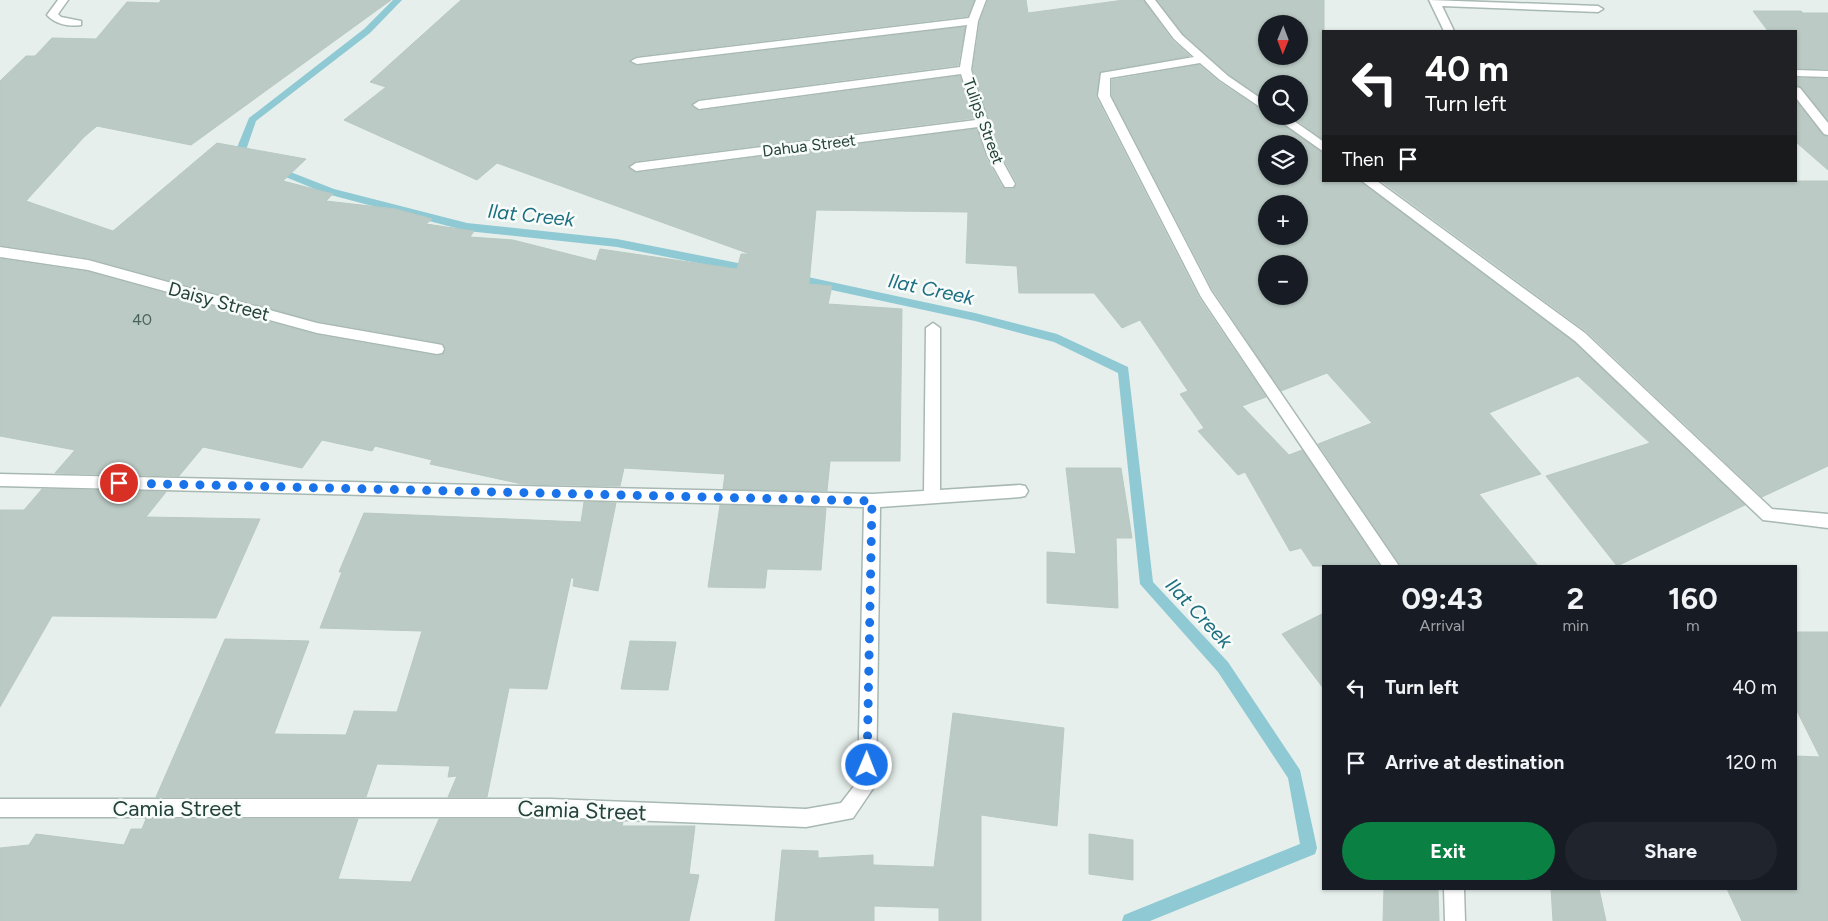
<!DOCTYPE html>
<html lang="en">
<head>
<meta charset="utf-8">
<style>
  :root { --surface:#171b24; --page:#20242c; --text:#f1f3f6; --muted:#9ea1a6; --accent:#0b8043 }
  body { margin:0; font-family:Figtree,sans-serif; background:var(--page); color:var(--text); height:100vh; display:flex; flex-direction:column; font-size:19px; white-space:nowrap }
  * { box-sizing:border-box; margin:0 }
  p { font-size:16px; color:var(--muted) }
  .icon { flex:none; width:28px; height:28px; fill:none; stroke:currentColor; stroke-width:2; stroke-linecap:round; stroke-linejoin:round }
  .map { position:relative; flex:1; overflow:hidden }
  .panel { position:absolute; left:1322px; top:565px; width:475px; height:325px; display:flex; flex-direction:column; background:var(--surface); border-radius:0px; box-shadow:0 1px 4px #0004 }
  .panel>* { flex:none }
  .guide { position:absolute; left:1322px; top:30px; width:475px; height:152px; border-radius:0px; box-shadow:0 1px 4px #0004; background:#202124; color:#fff; overflow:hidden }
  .needle { width:32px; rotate:181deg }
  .tools { position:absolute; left:1258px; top:15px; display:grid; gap:10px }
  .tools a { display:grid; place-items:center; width:50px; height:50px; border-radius:50%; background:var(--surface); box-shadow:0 1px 4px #0004; font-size:25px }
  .pin { position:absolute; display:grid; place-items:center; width:42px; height:42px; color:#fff; margin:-21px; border:2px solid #fff; border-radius:50%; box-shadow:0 1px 5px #0007 }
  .me { position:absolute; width:55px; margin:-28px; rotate:1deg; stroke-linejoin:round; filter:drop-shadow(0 0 4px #0008) }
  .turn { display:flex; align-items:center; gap:18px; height:105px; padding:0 20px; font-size:22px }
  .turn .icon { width:65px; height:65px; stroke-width:2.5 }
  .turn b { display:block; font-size:35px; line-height:42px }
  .then { display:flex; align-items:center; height:48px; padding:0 20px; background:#0003; gap:10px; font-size:19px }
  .eta { display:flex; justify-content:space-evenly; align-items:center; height:85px; text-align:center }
  .eta b { font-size:30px; font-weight:700; line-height:35px }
  .button { display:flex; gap:10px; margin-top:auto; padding:10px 20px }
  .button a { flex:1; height:58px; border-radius:30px; background:var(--accent); color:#fff; font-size:20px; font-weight:700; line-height:58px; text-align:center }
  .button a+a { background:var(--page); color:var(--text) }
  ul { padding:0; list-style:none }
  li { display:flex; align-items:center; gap:15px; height:75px; padding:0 20px }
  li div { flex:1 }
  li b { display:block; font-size:19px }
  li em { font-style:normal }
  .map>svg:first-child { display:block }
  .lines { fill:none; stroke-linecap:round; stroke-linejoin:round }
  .stream { fill:#8ec9d4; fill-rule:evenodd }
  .building { fill:#bbcac4; stroke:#b8c9c2; fill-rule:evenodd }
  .minor-casing { stroke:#a8b8b2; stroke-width:3 }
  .minor { fill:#fff; fill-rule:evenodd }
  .route { stroke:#1a73e8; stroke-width:9; stroke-dasharray:0 16.2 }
  .labels { text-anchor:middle; stroke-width:5; stroke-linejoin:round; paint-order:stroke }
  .far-street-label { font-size:16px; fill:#24423a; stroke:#f7fbf9 }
  .number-label { font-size:16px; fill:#4a645c }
  .street-label { font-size:19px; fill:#24423a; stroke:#f7fbf9 }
  .water-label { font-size:20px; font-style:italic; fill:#1c6f80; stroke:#f7fbf9 }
  .near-street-label { font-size:22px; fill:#24423a; stroke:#f7fbf9 }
</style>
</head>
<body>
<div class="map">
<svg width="1828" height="921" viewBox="0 0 1828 921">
  <rect width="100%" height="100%" fill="#e6efeb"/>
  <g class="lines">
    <!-- stream -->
    <path class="stream" d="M393,0h9l-32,33 -114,88 -11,32 6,3v4c-6,2 -14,0 -17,-5l15,-37 115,-89z
      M275,166l59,23 133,34 150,16 136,27 5,4 -5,4 -136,-27 -150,-16 -140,-37 -56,-23v-4z
      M794,274l181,39 82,21 71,33 25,215 75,80 72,108 17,78 -2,6 -165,67h-28l2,-6 176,-71 -12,-66 -70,-106 -78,-88 -22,-211 -64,-31 -79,-21 -185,-40 -1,-3 1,-3z"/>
  </g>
  <!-- building -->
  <path class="building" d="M161,0h230l-200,145 -94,-19 -13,11 -58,64 87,30 104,-88 89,16 -23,22 50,13 -7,7 70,8 36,10 -6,5 48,7 -4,6 43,3 83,21 4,-12 137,20 4,-15h9l-253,-91 -20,17 -133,-60 42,-33 -16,-5 91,-82h513l-6,16 -331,40 -8,4 8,6 328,-39 -7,38 -259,34 -8,7 8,5 261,-35 14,42 -338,43 -8,7 8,5 341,-44 8,27 16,29 4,4h8l4,-6 -16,-29 -28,-84 7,-49 8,-21h38l2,13 96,-13h19l29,40 18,16 -89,15 -5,26 103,201 67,99 -24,9 47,49 13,-5 78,116h-67l-12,-18 -11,3 -45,-79 -7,3 -40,-44 6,-3 -24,-34 8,-3 -48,-71 -18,8 -28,-35h-75l-2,-27 -51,-3 2,-51 -152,-2 -7,74 23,2 -4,18 74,5 -2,152h-70l-3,30 -104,-2 2,-15 -101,-6 -4,18 -98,-2 -92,-20 2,-4 -57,-14 -3,5 -50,-11 -20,28 -99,-21 -24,29 -124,-3 20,-23 -75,-14v-177l88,13 229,63 120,21 5,-1 4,-5 -4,-7 -125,-22 -229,-63 -88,-13v-164l26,-25h9l17,-18 44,1 31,-37 32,1z
    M1157,0h167v140l-33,-24h8v-32h-33v16l-37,-25 -46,-41zM1266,24h33v32h-33z
    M1753,11h48l2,2h25v56l-32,-1v-37h-28z
    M1199,65l20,17 47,31v3h5l53,38v27h36l214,161 171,163 -128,61 -71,-90 104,-33 -72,-67 -89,37 52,61 -62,20 59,72h-137l-83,-122 54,-21 -45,-50 -46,18 -68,-101 -101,-194v-16zM1266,144h33v32h-33zM1266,204h33v32h-33zM1266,264h33v32h-33z
    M1796,78l32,1v41l-27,-33 -5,-2z
    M1796,101l27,34 5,2v33l-32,-28z
    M1381,181h447v285l-66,31 -176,-166z
    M1066,468h55l11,70h-16l2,70 -71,-5v-51l29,2z
    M42,489l124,3 -20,25 114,2 -44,99 -164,-2 -52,91v-197h24z
    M584,502l32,1 -18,88 -25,-5 1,-8h-3l-24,111 -38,-1 -22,109h-39l9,-21 -9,1 2,-11 -73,-2 -11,33h-210l69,-158 84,2 -35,93 72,1 8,-24 43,1 25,-81 -102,-3 22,-56h-3l25,-59 217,9z
    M720,505l106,3 -5,62 -54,-1 -2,19 -57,-1z
    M1324,613v76l-42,-55z
    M1796,632h32v289h-86l-15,-32h69v-133l24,1 -24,-48z
    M630,641l46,1 -8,48 -47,-1z
    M953,713l111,15 -7,98 -76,-11v106h-42v-13l-65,-2v15h-99l7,-71 36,1v7l55,-3v10l61,2z
    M146,819h212l-20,60 73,3 28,-63h112l72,3 -1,4h73l-6,48 10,1 -10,46h-689v-73l29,-3 7,-11 88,11 7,-16h11z
    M1089,834l44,6v40l-44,-6z
    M1384,889h54l1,32h-56z
    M1551,889h48l7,32h-53z"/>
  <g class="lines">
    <defs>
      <path id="minor" d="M58,0h10l-10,14 3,3 20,4v4c-12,2 -26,-1 -34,-10z
        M976,0h10l-8,21 -7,49 28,85 16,29 -2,3h-8l-2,-3 -16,-29 -9,-28 -342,44 -6,-4 6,-4 340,-43 -15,-46 -262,35 -6,-4 6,-4 261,-34 7,-42 -330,39 -6,-3 6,-3 332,-40z
        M1145,0h10l27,35 46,41 38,26v9l-46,-31 -20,-17 -90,15v18l101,195 188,275h-17l-181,-269 -103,-201 3,-23 93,-16 -20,-18z
        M1429,0l169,6 5,3 -5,3 -156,-6 12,25h-10z
        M1796,70l32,1v6l-32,-1z
        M1796,87l4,1 28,35v12l-4,-1 -28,-36z
        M1273,116h14l37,26v10z
        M1362,181h15l208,152 187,176 56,5v14l-65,-8 -188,-179z
        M0,247l88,13 229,63 120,21 5,1 2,4 -2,4 -5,1 -120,-21 -229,-63 -88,-13z
        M933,323l7,5v162l80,-5 5,1 3,5 -3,5 -5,1 -140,10 -4,277 -23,34 -47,9 -255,-10h-551v-18h551l255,10 35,-6 17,-22 6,-274 -864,-21v-12l872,20 52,-3 2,-163z
        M1444,889h20l1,32h-20z"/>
    </defs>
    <!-- minor casing -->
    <use href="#minor" class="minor-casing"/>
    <!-- minor -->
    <use href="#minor" class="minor"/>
  </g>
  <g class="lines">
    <!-- route -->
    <path class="route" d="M119,483l753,18 -5,264"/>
  </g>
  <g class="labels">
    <!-- far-street labels -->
    <g class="far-street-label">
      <text transform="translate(984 121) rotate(70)" y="6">Tulips Street</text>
      <text transform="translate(809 145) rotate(-7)" y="6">Dahua Street</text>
    </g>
    <!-- number labels -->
    <g class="number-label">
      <text x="142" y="325">40</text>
    </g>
    <!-- street labels -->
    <g class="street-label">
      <text transform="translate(219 301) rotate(15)" y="7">Daisy Street</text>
    </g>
    <!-- water labels -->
    <g class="water-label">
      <text transform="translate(531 215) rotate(6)" y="7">Ilat Creek</text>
      <text transform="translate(931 289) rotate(12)" y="7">Ilat Creek</text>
      <text transform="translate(1199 613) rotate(47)" y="7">Ilat Creek</text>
    </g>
    <!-- near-street labels -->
    <g class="near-street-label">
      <text x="177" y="816">Camia Street</text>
      <text transform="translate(582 810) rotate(2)" y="8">Camia Street</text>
    </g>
  </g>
</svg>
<div class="tools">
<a><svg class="needle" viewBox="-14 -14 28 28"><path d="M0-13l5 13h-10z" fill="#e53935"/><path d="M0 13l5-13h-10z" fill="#9ea1a6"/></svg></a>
<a><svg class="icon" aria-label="search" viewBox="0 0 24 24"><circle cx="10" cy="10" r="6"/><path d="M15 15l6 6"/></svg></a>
<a><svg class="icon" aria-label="layers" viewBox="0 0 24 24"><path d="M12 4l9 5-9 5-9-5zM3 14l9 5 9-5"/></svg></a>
<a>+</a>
<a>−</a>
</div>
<div class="pin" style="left:119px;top:483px;background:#d93025"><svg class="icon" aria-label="arrive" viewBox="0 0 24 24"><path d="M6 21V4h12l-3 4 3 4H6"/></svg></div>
<svg class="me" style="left:867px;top:765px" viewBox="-20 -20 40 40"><circle r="17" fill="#1a73e8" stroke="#fff" stroke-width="3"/><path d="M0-11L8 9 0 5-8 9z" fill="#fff"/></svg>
<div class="guide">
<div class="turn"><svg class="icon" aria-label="left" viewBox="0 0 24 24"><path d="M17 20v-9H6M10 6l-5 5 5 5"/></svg><div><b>40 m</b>Turn left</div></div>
<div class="then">Then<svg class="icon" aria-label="arrive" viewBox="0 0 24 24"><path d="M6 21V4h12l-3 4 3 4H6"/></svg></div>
</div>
<section class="panel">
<div class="eta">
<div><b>09:43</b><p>Arrival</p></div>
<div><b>2</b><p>min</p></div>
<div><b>160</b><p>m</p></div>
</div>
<ul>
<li><svg class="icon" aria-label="left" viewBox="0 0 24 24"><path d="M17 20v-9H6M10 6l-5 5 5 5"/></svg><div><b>Turn left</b></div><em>40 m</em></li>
<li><svg class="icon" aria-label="arrive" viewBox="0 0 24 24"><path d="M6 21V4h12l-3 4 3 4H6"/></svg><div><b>Arrive at destination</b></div><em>120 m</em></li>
</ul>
<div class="button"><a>Exit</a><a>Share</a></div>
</section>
</div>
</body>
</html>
